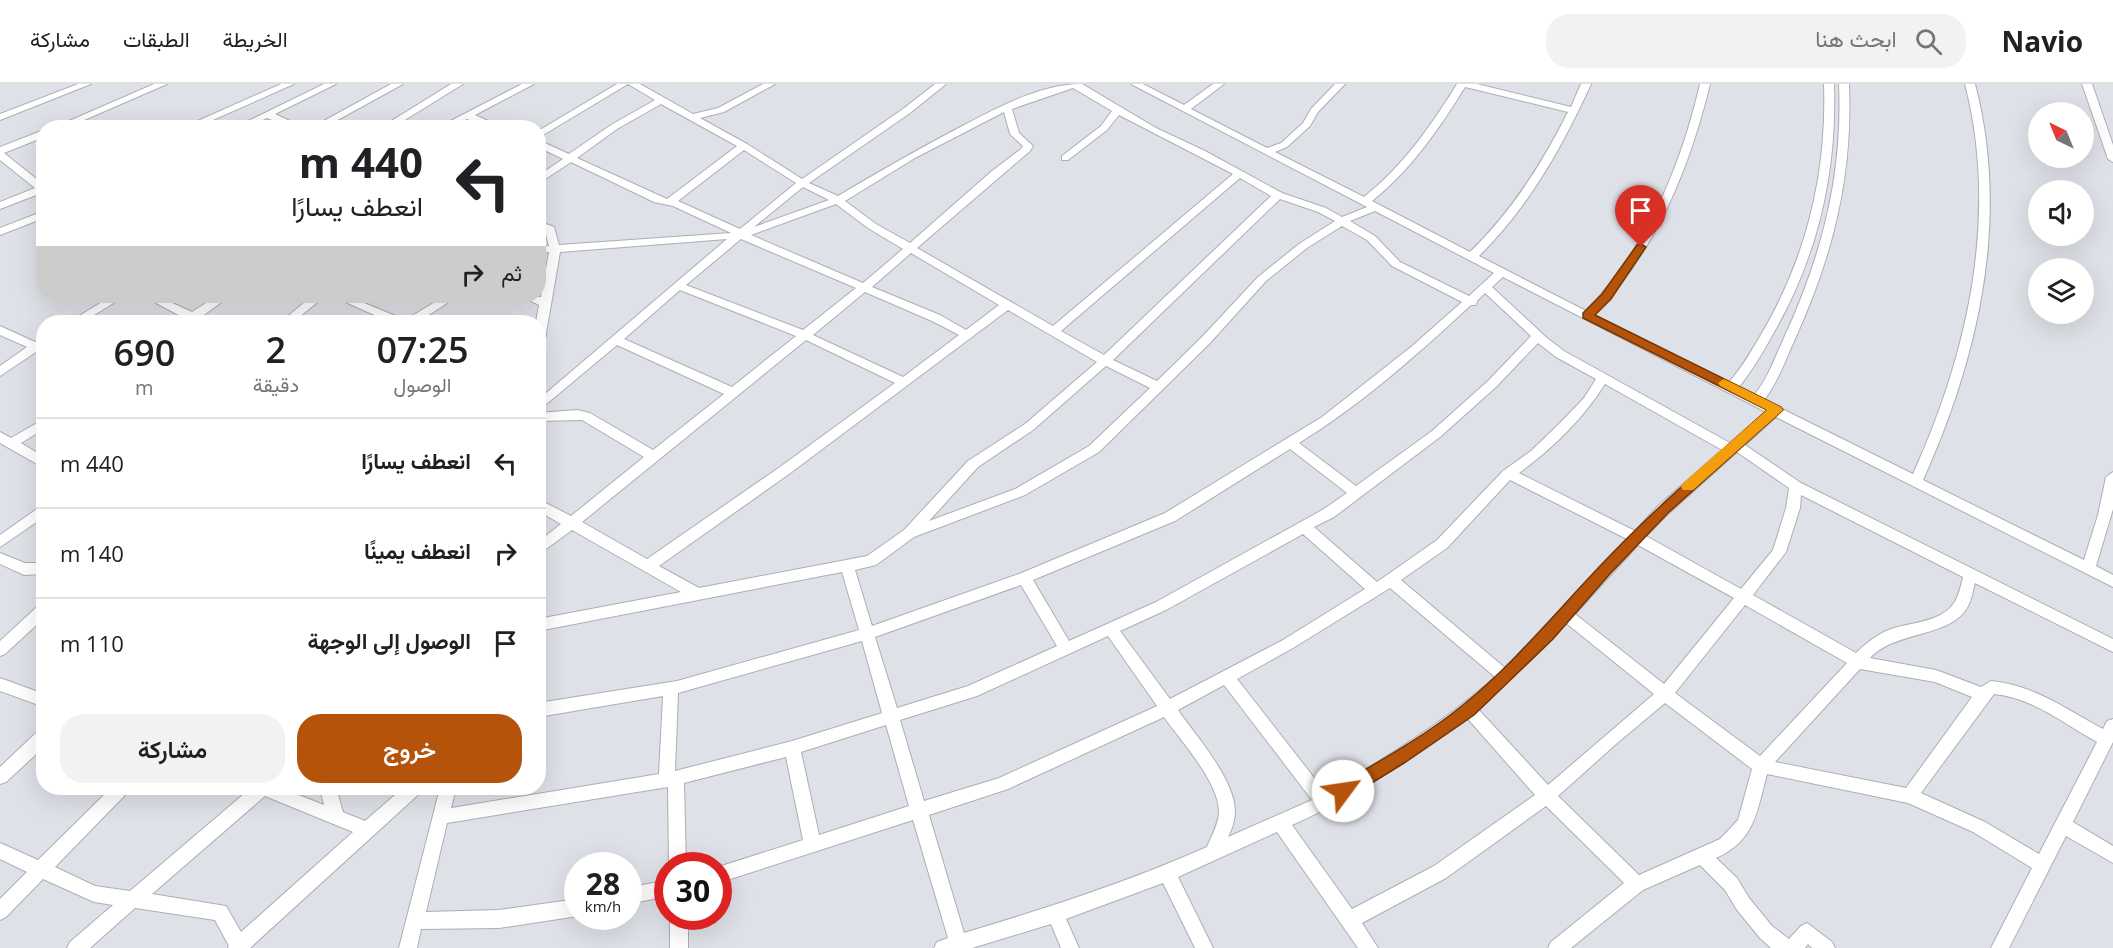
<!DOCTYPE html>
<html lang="ar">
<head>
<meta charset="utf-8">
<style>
  :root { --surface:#fff; --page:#f2f2f2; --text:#202124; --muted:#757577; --line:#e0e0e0; --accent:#b45309 }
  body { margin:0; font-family:"Open Sans",Vazirmatn,sans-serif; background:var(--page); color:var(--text); direction:rtl; height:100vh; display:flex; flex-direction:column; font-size:22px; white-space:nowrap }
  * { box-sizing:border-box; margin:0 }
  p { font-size:20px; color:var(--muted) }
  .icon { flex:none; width:33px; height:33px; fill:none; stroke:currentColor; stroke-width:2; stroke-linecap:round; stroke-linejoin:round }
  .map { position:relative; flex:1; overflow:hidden; direction:ltr }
  .side { position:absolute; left:36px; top:231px; width:510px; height:480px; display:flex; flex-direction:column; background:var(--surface); border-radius:24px; box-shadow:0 6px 24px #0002; direction:rtl }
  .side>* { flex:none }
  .banner { position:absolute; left:36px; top:36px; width:510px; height:183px; border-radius:24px; box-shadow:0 6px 24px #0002; direction:rtl; background:#fff; color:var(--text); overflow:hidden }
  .needle { width:39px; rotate:317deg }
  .fabs { position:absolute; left:2028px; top:18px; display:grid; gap:12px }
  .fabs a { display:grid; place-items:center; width:66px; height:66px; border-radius:50%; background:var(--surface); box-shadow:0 6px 24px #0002; font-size:30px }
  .speed { position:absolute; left:564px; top:768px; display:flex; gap:12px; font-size:30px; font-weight:700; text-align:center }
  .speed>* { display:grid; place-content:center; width:78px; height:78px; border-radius:50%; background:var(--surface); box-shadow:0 6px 24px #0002; line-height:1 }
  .speed small { font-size:15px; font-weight:400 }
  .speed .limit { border:9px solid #d22; background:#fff; color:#111 }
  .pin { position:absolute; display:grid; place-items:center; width:51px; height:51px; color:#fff; margin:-62px -26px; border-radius:50% 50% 50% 0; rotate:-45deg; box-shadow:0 0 6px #0007 }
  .pin .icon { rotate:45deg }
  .me { position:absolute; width:66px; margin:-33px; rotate:59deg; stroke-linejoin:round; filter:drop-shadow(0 0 4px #0008) }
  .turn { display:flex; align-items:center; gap:21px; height:126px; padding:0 24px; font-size:27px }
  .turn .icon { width:78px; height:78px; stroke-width:2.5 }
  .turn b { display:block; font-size:42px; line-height:51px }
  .then { display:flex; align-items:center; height:57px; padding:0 24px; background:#0003; gap:12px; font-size:22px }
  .eta { display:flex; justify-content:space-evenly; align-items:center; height:102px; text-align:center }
  .eta b { font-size:36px; font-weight:600; line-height:42px }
  .cta { display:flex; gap:12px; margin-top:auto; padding:12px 24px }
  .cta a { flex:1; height:69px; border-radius:24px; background:var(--accent); color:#fff; font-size:24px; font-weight:600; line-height:69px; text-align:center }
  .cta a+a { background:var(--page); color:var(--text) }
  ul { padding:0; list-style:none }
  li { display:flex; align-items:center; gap:18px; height:90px; padding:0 24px; border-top:2px solid var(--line) }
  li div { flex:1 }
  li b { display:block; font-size:22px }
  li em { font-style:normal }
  header { display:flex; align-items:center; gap:36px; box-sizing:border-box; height:84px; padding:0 30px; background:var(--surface); border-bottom:2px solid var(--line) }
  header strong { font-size:28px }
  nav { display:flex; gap:33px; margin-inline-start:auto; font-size:21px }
  .search { width:420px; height:54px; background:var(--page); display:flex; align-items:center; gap:15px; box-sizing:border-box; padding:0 21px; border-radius:24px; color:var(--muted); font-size:22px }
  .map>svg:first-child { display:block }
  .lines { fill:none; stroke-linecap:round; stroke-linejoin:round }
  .minor-casing { stroke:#adaeb5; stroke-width:2 }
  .minor { fill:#fff; fill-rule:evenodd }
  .route { fill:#b45309; stroke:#753606; stroke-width:1.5 }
  .slow { fill:#f59e0b }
</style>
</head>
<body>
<header>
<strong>Navio</strong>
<div class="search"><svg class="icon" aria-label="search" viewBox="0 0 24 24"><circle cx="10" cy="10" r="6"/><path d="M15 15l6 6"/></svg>ابحث هنا</div>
<nav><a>الخريطة</a><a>الطبقات</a><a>مشاركة</a></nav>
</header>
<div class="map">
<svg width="2113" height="864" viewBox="0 0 2113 864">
  <rect width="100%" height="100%" fill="#dfe1e8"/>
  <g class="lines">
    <defs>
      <path id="minor" d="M78,0h13l-91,36v-6z
        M154,0h13l-101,44h-13z
        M281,0h13l-99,44h-13z
        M324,0h12l-61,30 30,14h-14l-24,-10 -20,10h-13z
        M391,0h12l-80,44h-12z
        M451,0h12l-71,44h-12z
        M522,0h12l-59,31 28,13h-14l-22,-9 -18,9h-12z
        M617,0h23l53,30 25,-6 45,-24h12l-51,28 -24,6 47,26 55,35 101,-70 32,-25h11l-36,29 -101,70 29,13c42,-25 84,-49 128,-72 35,-18 75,-40 116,-40l74,44 49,23 77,42 44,15 16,9 25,-10 -236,-123h12l41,21 29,-21h11l-33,25 76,39 14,-5 22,-20 8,-14 24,-25h10l-27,28 -8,14 -23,21 -12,5 89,45c39,-31 67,-71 93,-113h20l94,23 10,-23h10c-29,63 -62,123 -112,172l107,55c61,-64 94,-142 114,-227h10c-21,86 -54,166 -116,231l135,67c13,-14 23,-32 33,-49 45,-77 65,-160 62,-249h10c3,89 -16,172 -61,250 -10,18 -21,37 -34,53l15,8c14,-16 21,-38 30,-57 38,-83 59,-162 55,-254h10c4,92 -16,171 -54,255 -9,20 -17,43 -31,61l149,74c55,-121 86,-258 52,-390h10c35,134 4,272 -52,396l161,80 14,-45 8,-38 7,-5v37l-17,57 17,9v12l-337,-170 -31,28 56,38 312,156v13l-138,-69c-2,7 -3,16 -7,23 -16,32 -72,24 -98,52l66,12 45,17 10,-6c43,4 75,28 112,48l4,-8 6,-2v23l-40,80 40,24v17l-47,-27 -57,112h-18l41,-80 -59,-36 -65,-29 -141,-29c-10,37 -12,67 -51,84l21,20 12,20 23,28 17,13 12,-13 6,-3 25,19 3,6h-23l-4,-4 -3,4h-34l-11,-10 -23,-28 -12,-20 -25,-25 -57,25 -72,58h-23l3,-6 73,-59 -78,-77 -100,72 -84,45 16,25h-20l-81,-116 -99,45 35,71h-18l-32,-65 -97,36 13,29h-18l-10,-24 -79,24h-38l3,-6 11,-4 -35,-118 -195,63v-16l85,-27 -17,-83 -102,26 2,83h-17l-1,-79 -221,36 -21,89 73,-2 79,-11v17l-79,12 -78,1 -4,19h-18l41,-160h16l-5,20 208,-34 4,-78 -125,21v-14l139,-22 182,-51 -17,-58 -304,59v-12l143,-27 -109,-62 -34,25v-13l23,-18 -23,-13v-12l33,17 73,-59 -62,-37 -44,1v-8l39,-3 13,3 63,37 71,-56 -107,-49 -79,66v-11l189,-161 -167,13 -16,93 -6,4v-27h-2l3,-17 -18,-9 20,1 8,-45 -11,1v-6l11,-1 -4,-15 -7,-3v-7l16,6 5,18 172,-12 -58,-27 -19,-4 -83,-40 -33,22v-8l25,-17 -25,-12v-7l31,14 42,-29 44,-25 -27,-16 -90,54v-7zM1465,3l103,25c-26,52 -56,99 -98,140l-98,-51c39,-31 67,-72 93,-114zM1073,4l39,23 -11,15 -39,30v4h6l39,-30 12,-15 114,59 -180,152 -136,-78 113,-97 3,-5 -14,-13 -7,-24zM661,20l76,42 -70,53 -90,-41 40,-29zM1004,28l6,22 13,12 -2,3 -29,22 -82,72 -34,-19 -31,-23 70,-43zM744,66l52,33 -56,46 -62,-28zM1240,94l31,18 -167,159 -43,-24zM803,103l26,13 -75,27zM1280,115l38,13 17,9 -36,23 -41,33 -56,60 -45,44 -44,-21zM836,120l32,24 35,21 -40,34 -112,-48zM1375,127l119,62 -25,23 -69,-34 -25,-26 -25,-15zM1342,142l25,14 25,26 70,36 -51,45 -89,70 -157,96 -146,61 -147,52 -17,-56 21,-5 38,-28 111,-42 74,-43 111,-109 56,-62 41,-33zM741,155l115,49 -53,42 -117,-45zM911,169l88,52 -33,25 -26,-15 -68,-28zM1503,193l263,135 -36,31 -166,-92 -17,-13 -55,-51zM680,206l116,46 -64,51 -108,-48zM865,208l67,29 27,14 -56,42 -90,-42zM1485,209l46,43 -43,45 -56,50 -76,55 -57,-43c63,-39 118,-88 172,-138h5l1,-4zM1008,226l89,52 -72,62 -57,37 -64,69 -37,26 -168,32 -40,-22 130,-92zM806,256l89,43 -115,84 -133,92 -65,-37zM1538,259l18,14 40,22 -12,19 -23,24 -30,29 -28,20 -66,69 -60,42 -63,-55 20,-10 106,-80 56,-50zM1106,282l44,22 -61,58 -74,43 -86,32 49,-54 55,-37zM1605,300l117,66 -64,56 -23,25 -116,-58c33,-24 64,-54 86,-89zM1290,365l57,44 -23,16 -168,93 -87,39 -36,-61 142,-59zM1737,368l52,36 -3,20 -13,42 -32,39 -95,-53 22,-22zM1510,396l117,59 -122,129 -104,-88 46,-32zM1801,411l162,82c-2,8 -4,19 -9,26 -14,21 -48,19 -68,28 -12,6 -21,13 -30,22l-103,-58 33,-43 14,-44zM1303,450l62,55 -82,51 -113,59 -50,-68 46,-21zM1638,461l96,53 -70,86 -89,-70zM1021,501l36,61 -89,40 -71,22 -22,-71zM1390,504l105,89c-51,46 -110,81 -169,116l-89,-114 56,-31zM1745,521l102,58 -87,93 -85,-63zM1566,539l88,71 -106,91 -69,-75zM1108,552l49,70 -158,72 -75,23 -24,-81 77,-24zM862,557l20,72 -90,28 -117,30 3,-78zM1860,585l75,13 37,15 -66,91 -131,-26zM1224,601l88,115 -84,37c4,-8 7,-17 7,-26 -1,-33 -39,-75 -57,-101zM1994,610c39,4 69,29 103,48l-58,112 -54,-32 -64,-29zM1665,619l87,66 -14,51 -18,19 -81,36 -81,-79 58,-52zM1164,633c17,24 54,64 55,94 0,12 -7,24 -12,36 -79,35 -160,61 -243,86l-35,-118 79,-26zM1468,635l67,76 -101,71 -82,43 -60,-84c63,-28 119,-66 176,-106zM886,641l23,81 -90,29 -18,-83z
        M2082,0h10l21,61v17l-5,-3z
        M44,46v7l-40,16 40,32v7l-44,17v-7l35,-14 -35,-28v-13z
        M44,127v7l-44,17v-7z
        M112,212h13l-42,26h-14z
        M143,212h14l35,16 25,-16h13l-29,21 7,5h-26l2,-4z
        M312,212h13l-32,26h-12z
        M332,212h15l56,23 2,3h-15z
        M445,212h13l-40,26h-12l1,-3z
        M0,242l35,16 9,-5v17l-8,-2 -36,24v-10l27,-19 -27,-12z
        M44,335v10l-23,14 23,14v11l-44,-25v-11l11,6z
        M44,420v13l-44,30v-12z
        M0,469l25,10h19v11l-20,1 -24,-11z
        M44,519v15l-39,36 -5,2v-15l39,-36z
        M0,594l44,16v13l-44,-16z
        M44,645v18l-38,35 -6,2v-17l38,-36z
        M111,704h18l-2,5 -72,74 40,19 35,5 121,-103h30l43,17 -4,-17h16l7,24 22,9 38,-33h19l-2,5 -170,155h-22l1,-2 -14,-26 -80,-12 -45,40h-23l3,-6 43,-37 -19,-3 -51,-23 -37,38 -6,3v-21l27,-27 -27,-13v-16l38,17zM265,712l88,36 -112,100 -15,-26 -74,-12z
        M668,796v16l-40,8v-16z
        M670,832h18v32h-18z"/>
    </defs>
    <!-- minor casing -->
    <use href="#minor" class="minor-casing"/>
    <!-- minor -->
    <use href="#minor" class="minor"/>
  </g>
  <!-- route -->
  <path class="route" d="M1641,160l5,3 -35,52 -16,16 186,92 2,3 -115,103 -59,62 -56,64 -79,76 -70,48 -55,34 -6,2 -6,-2 -2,-6 2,-5c43,-25 88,-50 126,-81 51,-41 93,-93 138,-140 52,-55 109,-104 166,-155l-184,-92v-5l19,-19 35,-49z"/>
  <!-- slow -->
  <path class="slow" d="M1724,295l57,28 2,3 -90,80h-10l-2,-3 2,-4 84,-73 -47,-24 -2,-3z"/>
</svg>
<div class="fabs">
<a><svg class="needle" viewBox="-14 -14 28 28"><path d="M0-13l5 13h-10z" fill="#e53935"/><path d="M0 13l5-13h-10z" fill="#757577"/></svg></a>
<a><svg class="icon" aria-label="sound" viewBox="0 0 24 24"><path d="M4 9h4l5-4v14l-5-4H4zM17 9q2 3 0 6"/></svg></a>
<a><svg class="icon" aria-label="layers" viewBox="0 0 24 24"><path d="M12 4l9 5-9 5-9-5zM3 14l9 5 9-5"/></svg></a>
</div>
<div class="speed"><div>28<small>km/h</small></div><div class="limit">30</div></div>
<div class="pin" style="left:1641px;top:163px;background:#d93025"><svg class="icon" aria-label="arrive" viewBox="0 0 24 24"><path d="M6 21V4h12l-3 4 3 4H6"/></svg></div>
<svg class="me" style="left:1343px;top:707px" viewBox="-20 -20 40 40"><circle r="19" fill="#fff"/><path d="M0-13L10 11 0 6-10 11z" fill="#b45309"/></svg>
<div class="banner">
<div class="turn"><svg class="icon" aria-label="left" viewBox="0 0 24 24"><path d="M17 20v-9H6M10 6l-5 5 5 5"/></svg><div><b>440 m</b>انعطف يسارًا</div></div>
<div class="then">ثم<svg class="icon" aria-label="right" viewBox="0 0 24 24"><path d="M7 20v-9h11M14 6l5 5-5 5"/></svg></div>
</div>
<section class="side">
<div class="eta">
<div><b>07:25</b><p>الوصول</p></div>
<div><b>2</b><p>دقيقة</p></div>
<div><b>690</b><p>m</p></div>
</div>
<ul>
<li><svg class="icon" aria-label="left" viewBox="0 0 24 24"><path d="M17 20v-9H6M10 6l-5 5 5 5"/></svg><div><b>انعطف يسارًا</b></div><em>440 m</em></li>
<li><svg class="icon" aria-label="right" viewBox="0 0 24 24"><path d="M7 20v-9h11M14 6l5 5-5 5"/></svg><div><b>انعطف يمينًا</b></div><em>140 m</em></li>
<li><svg class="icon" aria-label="arrive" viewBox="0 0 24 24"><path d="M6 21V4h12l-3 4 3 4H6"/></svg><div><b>الوصول إلى الوجهة</b></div><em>110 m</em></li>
</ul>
<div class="cta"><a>خروج</a><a>مشاركة</a></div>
</section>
</div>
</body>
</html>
